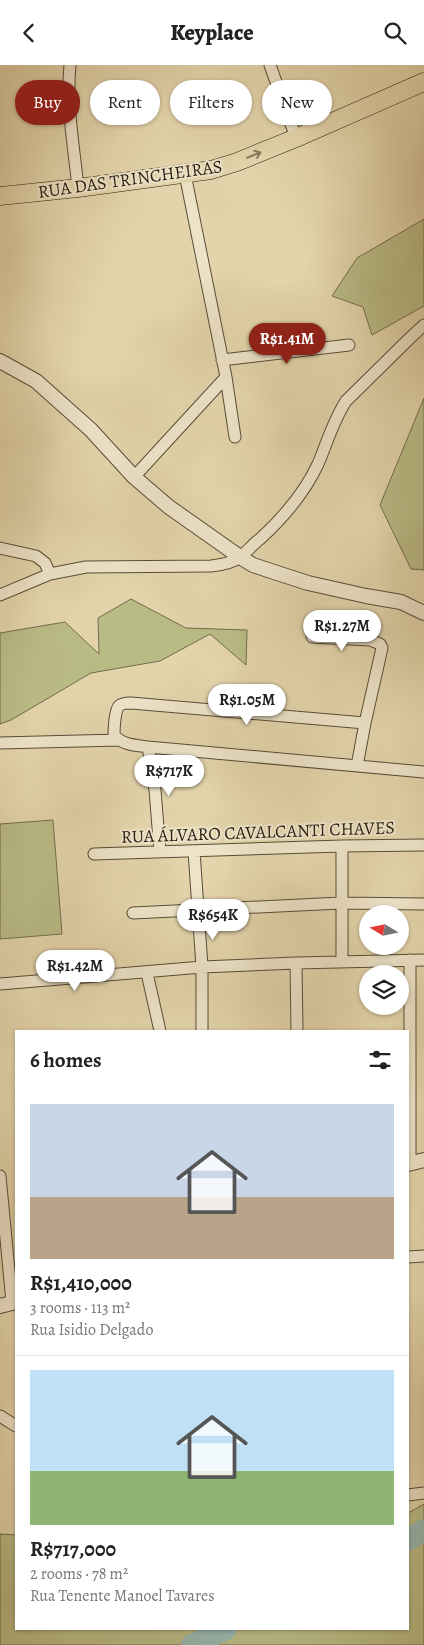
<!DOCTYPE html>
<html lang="en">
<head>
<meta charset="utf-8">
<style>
	:root { --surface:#fff; --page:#f2f2f2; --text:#222; --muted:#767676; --line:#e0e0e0; --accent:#8f2418 }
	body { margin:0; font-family:Alegreya,serif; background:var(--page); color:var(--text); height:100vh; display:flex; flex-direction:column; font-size:19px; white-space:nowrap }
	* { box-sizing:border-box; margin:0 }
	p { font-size:16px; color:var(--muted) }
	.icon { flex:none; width:28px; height:28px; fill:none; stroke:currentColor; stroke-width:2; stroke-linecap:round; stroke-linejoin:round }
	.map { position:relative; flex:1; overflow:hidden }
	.sheet { position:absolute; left:15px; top:965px; width:394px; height:600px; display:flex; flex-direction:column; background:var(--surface); border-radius:0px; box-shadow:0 1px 4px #0004 }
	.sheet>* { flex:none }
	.top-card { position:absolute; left:15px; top:15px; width:395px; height:45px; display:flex; gap:10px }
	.needle { width:32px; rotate:280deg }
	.buttons { position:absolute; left:359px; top:840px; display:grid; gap:10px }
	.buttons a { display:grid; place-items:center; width:50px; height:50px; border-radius:50%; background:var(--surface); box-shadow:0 1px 4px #0004; font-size:25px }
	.price { position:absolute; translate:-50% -42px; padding:0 11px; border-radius:18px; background:#fff; color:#222; font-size:16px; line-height:32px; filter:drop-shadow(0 1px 2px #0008) }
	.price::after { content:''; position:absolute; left:50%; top:30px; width:15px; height:11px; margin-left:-8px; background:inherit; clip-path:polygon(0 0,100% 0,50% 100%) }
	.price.current { background:var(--accent); color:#fff }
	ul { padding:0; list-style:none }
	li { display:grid; align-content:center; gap:10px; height:265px; padding:0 15px }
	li+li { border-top:1px solid var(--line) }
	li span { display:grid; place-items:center; height:155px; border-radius:0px; color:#555 }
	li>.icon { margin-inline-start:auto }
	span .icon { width:90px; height:90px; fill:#fffc; stroke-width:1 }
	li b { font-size:21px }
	h2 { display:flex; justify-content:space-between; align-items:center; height:60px; padding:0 15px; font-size:21px }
	.pill { padding:0 18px; border-radius:22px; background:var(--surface); box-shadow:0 1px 4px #0004; font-size:18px; line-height:45px }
	.pill.current { background:var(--accent); color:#fff }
	header { display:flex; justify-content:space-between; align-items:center; height:65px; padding:0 15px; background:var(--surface); font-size:22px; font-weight:800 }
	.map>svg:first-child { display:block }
</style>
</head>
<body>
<header><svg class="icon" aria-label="back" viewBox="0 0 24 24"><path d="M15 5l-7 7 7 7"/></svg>Keyplace<svg class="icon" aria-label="search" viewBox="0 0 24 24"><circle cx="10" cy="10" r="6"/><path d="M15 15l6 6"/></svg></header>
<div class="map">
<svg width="424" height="1580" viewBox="0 0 424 1580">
	<rect width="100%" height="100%" fill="#e3d4ab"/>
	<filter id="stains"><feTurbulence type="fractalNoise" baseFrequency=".004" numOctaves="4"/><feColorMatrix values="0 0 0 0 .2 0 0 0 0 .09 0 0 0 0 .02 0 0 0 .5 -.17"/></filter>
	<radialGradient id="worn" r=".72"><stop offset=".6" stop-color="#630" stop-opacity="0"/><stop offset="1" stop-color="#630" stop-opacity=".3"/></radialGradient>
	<path fill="#b9bb85" stroke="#726c4c" d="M424,154V241L372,270L363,242L332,231L357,193Z
		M424,333V505L411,504L380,440Z
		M131,534L186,563L247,565L246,600L210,569L160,596L91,608L11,655L0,659V568L65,557L99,589L98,553Z
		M53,755L62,869L0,874V759Z
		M424,1439V1580H0V1469L16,1470V1564H408V1448Z"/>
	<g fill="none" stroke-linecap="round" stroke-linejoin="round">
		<path stroke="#96b7af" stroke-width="22" d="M408,1475L424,1465
			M192,1580L226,1564"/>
		<defs>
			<path id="minor" d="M70,0C66,41 74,82 78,123
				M270,0L296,73
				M185,109L226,312L235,372
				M222,295L349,280
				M134,412L226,312
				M0,483L36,491L45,498L50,509
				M0,530L50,509L86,502L211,501C221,500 232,498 240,492C247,487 253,479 260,474C284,452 304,429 318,399C327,378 333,356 346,336L410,273L424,260
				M312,572L370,575L380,579L382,583L365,658L357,701
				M365,658L131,638C127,638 122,638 119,641C115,645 114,663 114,670C122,680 135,680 148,682L424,707
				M0,678L119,675
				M148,682L155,725L160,787
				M194,786L202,902V966
				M94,789L342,781L424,780
				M133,848L341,838L424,839
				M342,896V781
				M296,898L297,966
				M147,908L160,966
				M0,919L202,902L296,898L424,895
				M410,1098V895
				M0,1111L12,1237
				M408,1192L424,1191
				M0,1351L16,1361
				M408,1430L424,1428"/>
			<path id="tertiary" d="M0,296L36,316L91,365L134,412L169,442L240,492L253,500L274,507L308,518L366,531L401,537L424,548
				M408,1099L424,1095
				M0,1241L16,1237"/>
			<path id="primary" d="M0,131L78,123L211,105L237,97L296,73L424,17"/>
		</defs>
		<use href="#minor" stroke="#584c38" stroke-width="13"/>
		<use href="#tertiary" stroke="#584c38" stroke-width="16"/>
		<use href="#primary" stroke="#2a1e12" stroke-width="19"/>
		<use href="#minor" stroke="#ede3c8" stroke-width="11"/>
		<use href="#tertiary" stroke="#ede3c8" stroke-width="14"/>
		<use href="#primary" stroke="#e3d4ab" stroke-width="18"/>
	</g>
	<defs><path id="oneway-shaft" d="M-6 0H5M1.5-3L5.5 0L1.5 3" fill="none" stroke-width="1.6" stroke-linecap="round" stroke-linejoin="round" transform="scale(1.25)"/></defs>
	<use stroke="#86795e" href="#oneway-shaft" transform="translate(254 90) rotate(-22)"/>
	<g text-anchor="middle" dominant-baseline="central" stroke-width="4" stroke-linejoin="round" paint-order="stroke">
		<g font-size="18" fill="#2a1e12" stroke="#ede3c8">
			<text transform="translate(130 114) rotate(-8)">RUA DAS TRINCHEIRAS</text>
			<text transform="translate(258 767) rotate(-2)">RUA ÁLVARO CAVALCANTI CHAVES</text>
		</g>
	</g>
	<rect width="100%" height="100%" filter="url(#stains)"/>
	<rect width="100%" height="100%" fill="url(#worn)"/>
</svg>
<div class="buttons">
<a><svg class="needle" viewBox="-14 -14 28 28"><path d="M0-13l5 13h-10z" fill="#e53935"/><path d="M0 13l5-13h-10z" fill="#767676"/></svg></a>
<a><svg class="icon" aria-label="layers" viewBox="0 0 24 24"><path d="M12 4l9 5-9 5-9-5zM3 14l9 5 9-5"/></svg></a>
</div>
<b class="price current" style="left:287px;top:300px">R$1.41M</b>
<b class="price" style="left:342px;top:587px">R$1.27M</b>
<b class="price" style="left:247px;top:661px">R$1.05M</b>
<b class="price" style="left:169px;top:732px">R$717K</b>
<b class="price" style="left:213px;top:876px">R$654K</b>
<b class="price" style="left:75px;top:927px">R$1.42M</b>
<div class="top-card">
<a class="pill current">Buy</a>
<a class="pill">Rent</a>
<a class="pill">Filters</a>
<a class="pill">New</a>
</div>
<section class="sheet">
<h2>6 homes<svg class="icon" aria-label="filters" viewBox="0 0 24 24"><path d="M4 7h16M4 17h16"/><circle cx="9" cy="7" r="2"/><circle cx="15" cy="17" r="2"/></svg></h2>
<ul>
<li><span style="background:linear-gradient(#c9d6e8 60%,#b9a48a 0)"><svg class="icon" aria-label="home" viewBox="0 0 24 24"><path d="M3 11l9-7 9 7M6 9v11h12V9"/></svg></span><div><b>R$1,410,000</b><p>3 rooms · 113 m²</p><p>Rua Isidio Delgado</p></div></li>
<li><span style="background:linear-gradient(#bfe0f5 65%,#8fb573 0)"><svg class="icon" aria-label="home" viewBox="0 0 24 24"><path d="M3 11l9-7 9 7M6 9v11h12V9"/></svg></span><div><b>R$717,000</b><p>2 rooms · 78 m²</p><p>Rua Tenente Manoel Tavares</p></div></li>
</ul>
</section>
</div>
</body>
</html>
